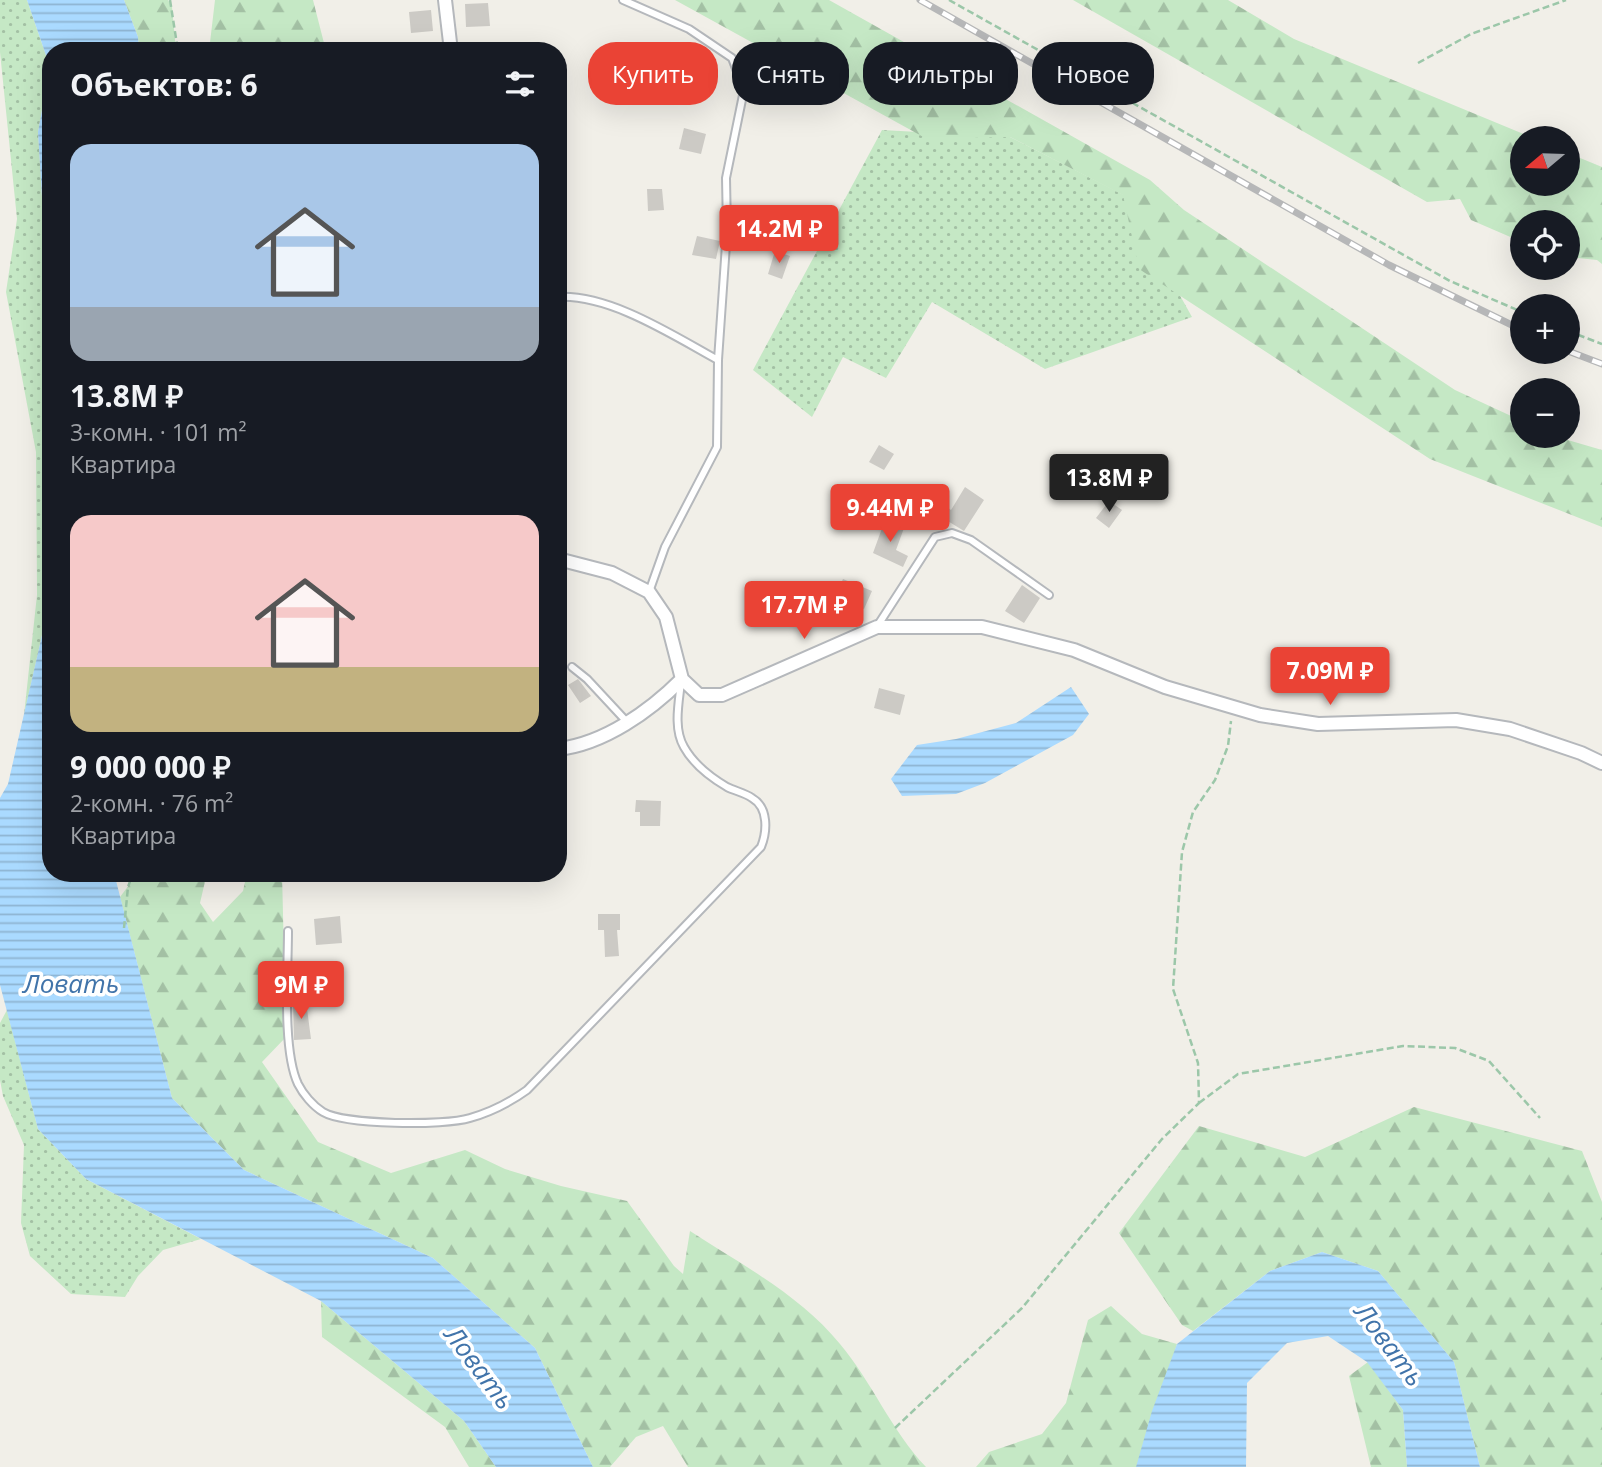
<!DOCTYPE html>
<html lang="ru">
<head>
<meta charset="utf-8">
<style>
	:root { --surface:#171b24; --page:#20242c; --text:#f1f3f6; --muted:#9ea1a6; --accent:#ea4335 }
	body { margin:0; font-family:"Open Sans",sans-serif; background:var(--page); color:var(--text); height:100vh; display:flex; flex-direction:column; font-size:26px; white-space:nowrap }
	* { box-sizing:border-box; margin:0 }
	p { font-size:23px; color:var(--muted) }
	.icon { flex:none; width:38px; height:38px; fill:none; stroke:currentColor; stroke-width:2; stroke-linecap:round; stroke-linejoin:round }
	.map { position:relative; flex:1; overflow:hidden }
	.side { position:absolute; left:42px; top:42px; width:525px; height:840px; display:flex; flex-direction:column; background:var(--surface); border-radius:28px; box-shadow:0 7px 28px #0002 }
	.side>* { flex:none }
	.banner { position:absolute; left:588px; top:42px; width:665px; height:63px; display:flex; gap:14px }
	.needle { width:46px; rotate:251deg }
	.controls { position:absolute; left:1510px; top:126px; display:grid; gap:14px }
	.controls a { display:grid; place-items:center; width:70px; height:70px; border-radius:50%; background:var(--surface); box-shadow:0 7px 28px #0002; font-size:35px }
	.price { position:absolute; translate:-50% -60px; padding:0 16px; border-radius:7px; background:var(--accent); color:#fff; font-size:23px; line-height:46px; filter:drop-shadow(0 2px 4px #0008) }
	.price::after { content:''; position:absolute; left:50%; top:42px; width:21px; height:16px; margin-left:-10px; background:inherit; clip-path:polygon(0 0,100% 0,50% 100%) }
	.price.on { background:#222; color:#fff }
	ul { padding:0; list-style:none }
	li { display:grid; align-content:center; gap:14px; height:371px; padding:0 28px }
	li span { display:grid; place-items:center; height:217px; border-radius:21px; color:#555 }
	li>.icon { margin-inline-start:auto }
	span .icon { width:126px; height:126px; fill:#fffc; stroke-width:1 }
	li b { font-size:30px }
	h2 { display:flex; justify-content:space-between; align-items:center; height:84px; padding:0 28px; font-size:30px }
	.pill { padding:0 24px; border-radius:28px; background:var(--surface); box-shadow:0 7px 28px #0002; font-size:24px; line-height:63px }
	.pill.on { background:var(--accent); color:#fff }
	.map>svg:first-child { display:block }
</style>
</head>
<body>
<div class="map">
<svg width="1602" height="1467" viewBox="0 0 1602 1467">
	<defs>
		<pattern id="grass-dots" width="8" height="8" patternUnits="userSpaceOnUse" patternTransform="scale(1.75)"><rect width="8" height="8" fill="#c5e8c5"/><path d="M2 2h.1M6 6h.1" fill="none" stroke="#a3c0a4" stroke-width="1.8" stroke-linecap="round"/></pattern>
		<pattern id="forest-firs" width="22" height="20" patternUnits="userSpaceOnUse" patternTransform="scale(1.75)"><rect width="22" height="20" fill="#c5e8c5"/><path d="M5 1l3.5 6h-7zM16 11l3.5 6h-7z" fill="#a3c0a4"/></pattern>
		<pattern id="water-rules" width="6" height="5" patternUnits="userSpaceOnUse" patternTransform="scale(1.75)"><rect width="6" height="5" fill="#aadaff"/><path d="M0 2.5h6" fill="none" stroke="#8eb4d2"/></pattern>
	</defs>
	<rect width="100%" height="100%" fill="#f1efe8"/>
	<path fill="url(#grass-dots)" d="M0,0H27L50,67L38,132L51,342V595L24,715L37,595L36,452L6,292L17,219L0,52Z
		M882,130L1010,137L1124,195L1192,317L1045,369L932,302L886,378L843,357L812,417L753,370Z
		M7,1010L38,1129L86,1179L201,1239L163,1250L138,1276L125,1297L71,1294L30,1256L21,1223L24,1145L3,1096L0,1080V1023Z"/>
	<path fill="url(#forest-firs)" d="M124,0H168L172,7L176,51H139L138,37Z
		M215,0H313L326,51H209Z
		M675,0H829L1150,180L1184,210L1455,390L1522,421V436H1554L1602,450V527L1430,459L1139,269L1123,195L1010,137L927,139Z
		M1073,0H1228L1294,39L1533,138H1522V184H1568V153L1602,167V264L1597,260L1568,257V222H1522V242L1471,220L1460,199L1427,202Z
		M138,873H207L200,903L213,922L243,891L247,873H282L286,1037L262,1062L318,1142L391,1173L465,1150L505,1169L561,1186L627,1201L674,1266L683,1274L690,1231C742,1265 800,1295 840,1344C872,1382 891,1430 926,1467H688L663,1426L636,1437L610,1467H593L535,1348L433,1258L244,1170L172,1098L120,897Z
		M1414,1107L1582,1151L1602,1202V1467H1480L1454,1362L1378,1271L1322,1252L1270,1271L1193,1331L1182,1325L1119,1233L1199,1126L1305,1157Z
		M321,1301L464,1421L496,1467H469L445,1427L322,1337Z
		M1111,1306L1142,1334L1177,1344L1139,1467H976L989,1452L1042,1434L1066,1403L1088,1320Z
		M1368,1362L1403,1410L1407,1467H1371L1349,1376Z"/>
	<path fill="url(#water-rules)" d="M27,0H124L138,37L139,51H51V342L38,132L50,67Z
		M51,596V873H114L172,1098L244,1170L433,1258L535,1348L593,1467H496L464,1421L321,1301L86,1179L38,1129L0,985V798L8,784Z
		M1071,687L1089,714L1073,735L985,783L956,794L902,796L891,779L917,745L956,739L1016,723Z
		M1322,1252L1378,1271L1454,1362L1480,1467H1407L1403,1410L1367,1362L1328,1336L1287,1343L1247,1383L1246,1467H1136L1152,1411L1177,1344L1270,1271Z"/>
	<path fill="#cccac5" d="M488,3L490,26L466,27L465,4Z
		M431,10L433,31L411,33L409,12Z
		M684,128L706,134L701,154L679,149Z
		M647,189H662L664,210L648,211Z
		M697,236L720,241L716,259L692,255Z
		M775,251L790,256L782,279L768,274Z
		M879,445L894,454L884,470L869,462Z
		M965,487L984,500L964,531L938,515L944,505L951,510Z
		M1109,501L1122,510L1109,528L1096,518Z
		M885,520L904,528L896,550L908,556L903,567L873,553Z
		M843,579L872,591L864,609L835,597Z
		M1022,585L1040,598L1024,623L1005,611Z
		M578,679L591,696L580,703L568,685Z
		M879,688L905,695L900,715L874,708Z
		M636,800L661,801L660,826H640V812H635Z
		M598,914H620V930H617L619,956L605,957L604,930H598Z
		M340,916L342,943L316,945L314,919Z
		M306,1001L311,1039L294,1040L293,1002Z"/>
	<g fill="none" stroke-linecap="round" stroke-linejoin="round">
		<defs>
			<path id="lane" d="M623,0L689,29L732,58L744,90L726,178L727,230L718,360L717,447L665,547L649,592
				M558,297C610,294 674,336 718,360
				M878,625L935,537L952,533L971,540L1049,595
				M572,667L587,679L627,722
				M288,931C288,970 282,1050 298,1084C303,1094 313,1106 323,1112C345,1125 444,1126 470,1118C491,1112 509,1103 527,1090L761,847C767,832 769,808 752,798C745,793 735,791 727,787C710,777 694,765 684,747C673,728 679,702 681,682"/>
			<path id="street" d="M445,0L451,51
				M558,559L612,573L649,592L666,617L682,679
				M558,749C604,744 650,711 682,679L699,695H722L877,627H982L1074,650L1165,687L1260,715L1318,724L1456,720L1510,729L1581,753L1602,763"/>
		</defs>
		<use href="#lane" stroke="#b5b8bc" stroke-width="10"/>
		<use href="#street" stroke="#b5b8bc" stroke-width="16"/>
		<path stroke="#9cc7a9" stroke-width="2.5" stroke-dasharray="7 3.5" stroke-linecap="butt" d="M170,0L178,51
			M949,0L1450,281L1522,312
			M1418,63L1471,34L1566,0
			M1568,331L1602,344
			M124,928L128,887L133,873
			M1199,1103L1238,1074L1403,1046L1455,1048L1489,1061L1540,1118
			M895,1428L1022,1308L1162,1139L1199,1103L1198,1063L1173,989L1182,852L1193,812L1215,780L1228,746L1231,721"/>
		<use href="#lane" stroke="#fff" stroke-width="6"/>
		<use href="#street" stroke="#fff" stroke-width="12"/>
		<defs>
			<path id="rail" d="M920,0L1389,265L1522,330
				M1568,351L1602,364"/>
		</defs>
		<use href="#rail" stroke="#b6b7b8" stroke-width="7"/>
		<use href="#rail" stroke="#fff" stroke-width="4.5" stroke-dasharray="13" stroke-linecap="butt"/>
	</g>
	<g text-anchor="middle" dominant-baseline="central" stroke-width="7" stroke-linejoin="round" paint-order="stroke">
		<g font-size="26" font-style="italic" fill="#4174aa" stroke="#fff">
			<text x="71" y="983">Ловать</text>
			<text transform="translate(1390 1344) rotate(53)">Ловать</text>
			<text transform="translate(480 1367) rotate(53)">Ловать</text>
		</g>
	</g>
</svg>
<div class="controls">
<a><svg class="needle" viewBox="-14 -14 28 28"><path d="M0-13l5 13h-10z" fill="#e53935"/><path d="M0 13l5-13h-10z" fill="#9ea1a6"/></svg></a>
<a><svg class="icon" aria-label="locate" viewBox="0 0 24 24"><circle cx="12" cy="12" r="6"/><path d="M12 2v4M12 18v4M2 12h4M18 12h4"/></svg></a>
<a>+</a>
<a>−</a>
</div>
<b class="price" style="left:779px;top:265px">14.2M ₽</b>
<b class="price on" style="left:1109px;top:514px">13.8M ₽</b>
<b class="price" style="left:890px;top:544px">9.44M ₽</b>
<b class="price" style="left:804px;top:641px">17.7M ₽</b>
<b class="price" style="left:1330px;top:707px">7.09M ₽</b>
<b class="price" style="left:301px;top:1021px">9M ₽</b>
<div class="banner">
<a class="pill on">Купить</a>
<a class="pill">Снять</a>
<a class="pill">Фильтры</a>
<a class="pill">Новое</a>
</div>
<section class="side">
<h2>Объектов: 6<svg class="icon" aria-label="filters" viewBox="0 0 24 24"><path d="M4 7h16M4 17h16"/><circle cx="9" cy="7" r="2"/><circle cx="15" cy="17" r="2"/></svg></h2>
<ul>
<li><span style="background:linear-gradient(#a9c7e8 75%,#9aa5b1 0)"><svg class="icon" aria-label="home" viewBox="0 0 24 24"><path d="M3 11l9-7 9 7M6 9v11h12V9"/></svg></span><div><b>13.8M ₽</b><p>3-комн. · 101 m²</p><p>Квартира</p></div></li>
<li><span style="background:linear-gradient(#f6c9c9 70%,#c2b280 0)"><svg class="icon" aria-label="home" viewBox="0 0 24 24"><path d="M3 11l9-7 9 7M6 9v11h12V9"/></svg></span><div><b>9 000 000 ₽</b><p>2-комн. · 76 m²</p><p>Квартира</p></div></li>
</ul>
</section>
</div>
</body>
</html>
